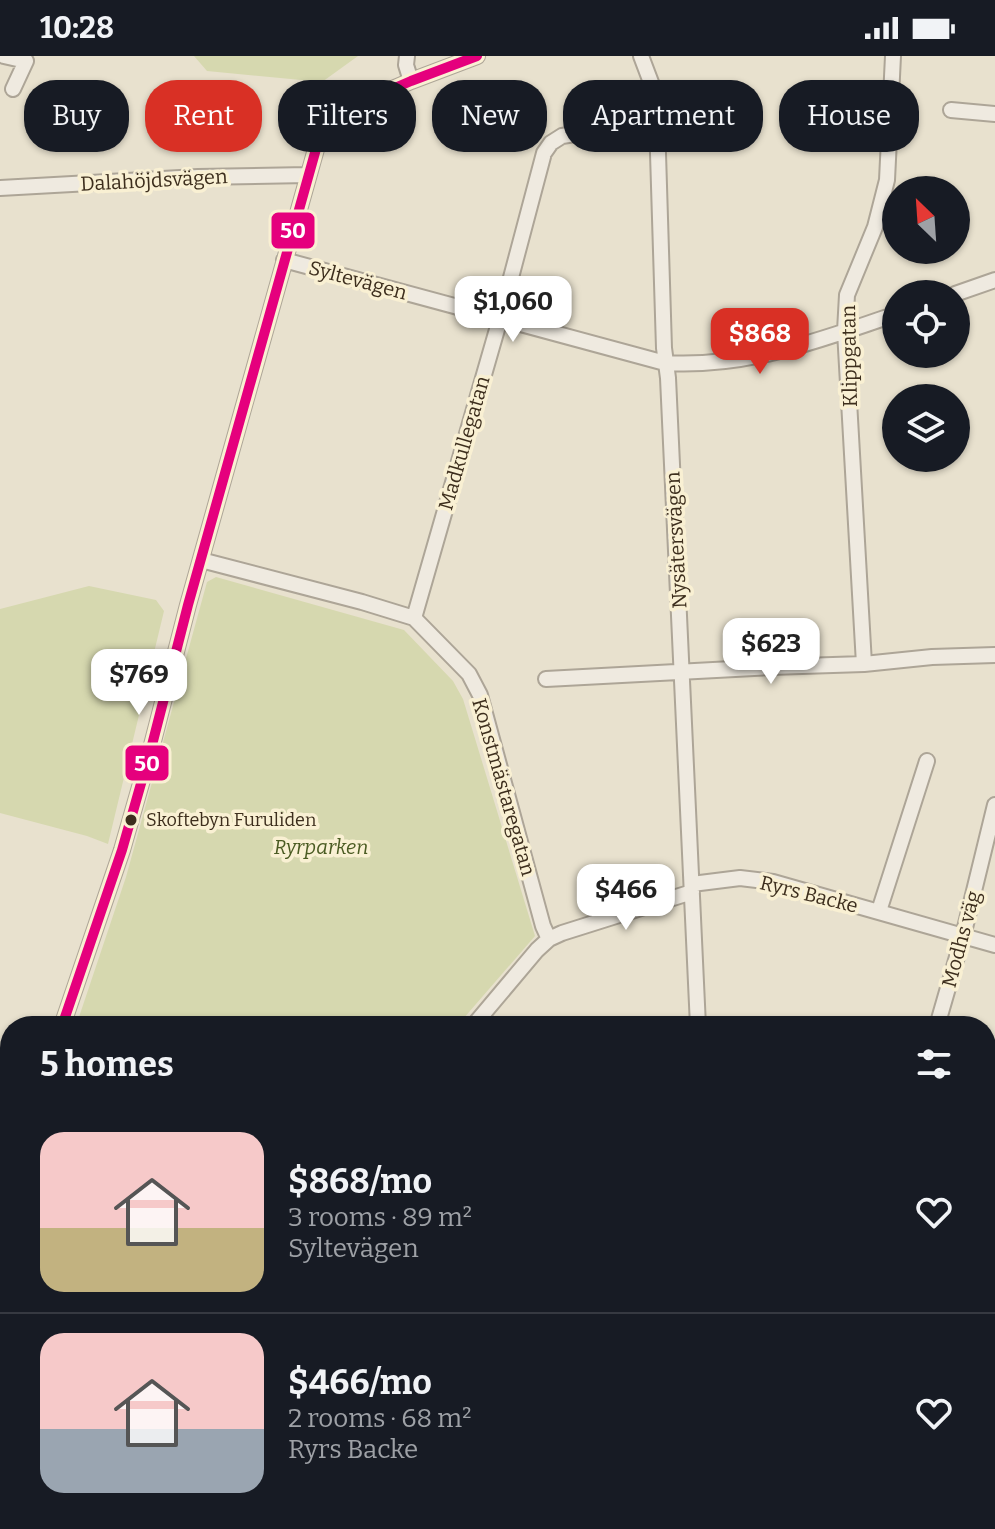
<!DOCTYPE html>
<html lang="en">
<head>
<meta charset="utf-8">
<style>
	:root { --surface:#171b24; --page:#20242c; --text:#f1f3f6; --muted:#9ea1a6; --line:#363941; --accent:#d93025 }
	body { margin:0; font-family:Bitter,serif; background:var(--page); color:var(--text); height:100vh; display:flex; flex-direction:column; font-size:30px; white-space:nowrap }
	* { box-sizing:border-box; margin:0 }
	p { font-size:26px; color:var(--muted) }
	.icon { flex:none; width:44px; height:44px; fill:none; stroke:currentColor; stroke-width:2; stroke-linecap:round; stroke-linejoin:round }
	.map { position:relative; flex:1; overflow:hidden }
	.drawer { position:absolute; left:0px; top:960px; width:996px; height:514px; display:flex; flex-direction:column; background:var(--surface); border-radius:32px 32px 0 0; box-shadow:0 2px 6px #0004 }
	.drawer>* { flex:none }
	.guide { position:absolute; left:24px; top:24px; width:948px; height:72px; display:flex; gap:16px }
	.needle { width:52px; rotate:335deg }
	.buttons { position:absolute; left:882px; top:120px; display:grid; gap:16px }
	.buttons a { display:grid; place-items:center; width:88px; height:88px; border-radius:50%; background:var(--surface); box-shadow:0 2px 6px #0004; font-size:40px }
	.price { position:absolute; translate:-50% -68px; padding:0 18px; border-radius:16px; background:#fff; color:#222; font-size:26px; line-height:52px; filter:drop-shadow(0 2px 4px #0008) }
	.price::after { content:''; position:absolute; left:50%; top:48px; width:24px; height:18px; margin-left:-12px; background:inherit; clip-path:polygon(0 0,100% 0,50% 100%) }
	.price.on { background:var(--accent); color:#fff }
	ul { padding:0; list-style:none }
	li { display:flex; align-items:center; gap:24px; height:200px; padding:0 40px }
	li+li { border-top:2px solid var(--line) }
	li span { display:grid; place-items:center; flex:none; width:224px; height:160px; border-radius:24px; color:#555 }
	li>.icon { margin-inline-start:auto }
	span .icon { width:96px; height:96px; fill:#fffc; stroke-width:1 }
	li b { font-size:34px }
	h2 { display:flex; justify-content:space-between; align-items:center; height:96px; padding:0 40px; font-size:34px }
	.tag { padding:0 28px; border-radius:32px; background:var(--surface); box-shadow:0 2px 6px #0004; font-size:28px; line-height:72px }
	.tag.on { background:var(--accent); color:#fff }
	.status { display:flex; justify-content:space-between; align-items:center; height:56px; padding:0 40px; background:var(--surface); direction:ltr }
	.status svg { height:22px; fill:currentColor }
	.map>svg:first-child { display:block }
</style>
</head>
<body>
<div class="status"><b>10:28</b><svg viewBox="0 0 49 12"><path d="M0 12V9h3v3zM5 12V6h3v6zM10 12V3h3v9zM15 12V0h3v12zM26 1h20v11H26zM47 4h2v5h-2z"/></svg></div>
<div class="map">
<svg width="995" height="1473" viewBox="0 0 995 1473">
	<rect width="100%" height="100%" fill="#e8e1ce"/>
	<path fill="#d6d8af" d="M194,0H358L322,26L207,15Z
		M216,521L404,574L453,625L463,643L535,880L457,970H76L126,821L207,526Z
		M89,530L156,544L164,555L108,788L87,780L0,757V553Z"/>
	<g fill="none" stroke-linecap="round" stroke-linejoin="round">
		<defs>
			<path id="minor" d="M4,0L26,5L13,33
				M407,0L406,9L411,25
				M641,0L652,29L657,65L664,292L668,322L698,970
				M951,54L995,58
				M0,132L198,121L308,119
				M284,204L665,307C746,312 821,284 896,258
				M955,238L995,224
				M201,504L362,546L414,562L469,618L480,639L543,870L549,883
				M414,562L500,263L544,97L551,87L562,80L657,65
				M864,608L845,275L847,239L875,171L887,124L893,0
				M546,623L771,611L864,608L932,601L995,599
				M692,828L740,822L773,826L995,889
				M879,855L927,705
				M62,970L122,794L152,689L188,549L318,86L338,60L351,51L411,25L477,0
				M473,970L537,894L549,883L562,877L692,836
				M937,970L963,880L995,749
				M0,1127L10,1105
				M986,1221L995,1224
				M573,1464V1473
				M598,1464L631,1473
				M114,1473L116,1464
				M346,1473L348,1464
				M788,1473L790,1464"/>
		</defs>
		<use href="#minor" stroke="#ada597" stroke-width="18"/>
		<use href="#minor" stroke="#efeae0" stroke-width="14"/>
		<defs>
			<path id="bus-1" d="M62,970L122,794L152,689L188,549L318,86L338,60L351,51L411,25L477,0"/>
		</defs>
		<use href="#bus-1" stroke="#f9f0d3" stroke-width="16"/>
		<use href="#bus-1" stroke="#e5007d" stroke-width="10"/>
	</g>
	<circle fill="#3d2e1d" stroke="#f9f0d3" stroke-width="3" cx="131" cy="764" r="7"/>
	<g text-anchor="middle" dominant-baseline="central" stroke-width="7" stroke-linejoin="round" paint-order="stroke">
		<g font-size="18" fill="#3d2e1d" stroke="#f9f0d3" text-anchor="start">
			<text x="146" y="764">Skoftebyn Furuliden</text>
		</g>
		<g font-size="20" fill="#3d2e1d" stroke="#f9f0d3">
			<text transform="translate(154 124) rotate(-3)">Dalahöjdsvägen</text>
			<text transform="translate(358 224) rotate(15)">Syltevägen</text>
			<text transform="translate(849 300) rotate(-91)">Klippgatan</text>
			<text transform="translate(464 387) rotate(-74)">Madkullegatan</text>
			<text transform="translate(676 484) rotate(-93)">Nysätersvägen</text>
			<text transform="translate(504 731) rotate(74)">Konstmästaregatan</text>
			<text transform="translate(809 838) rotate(14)">Ryrs Backe</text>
			<text transform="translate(961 883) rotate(-75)">Modhs väg</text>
		</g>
		<g font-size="20" font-style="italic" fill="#4a5b22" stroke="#f9f0d3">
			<text x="321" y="791">Ryrparken</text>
		</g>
	</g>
	<g stroke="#f9f0d3" stroke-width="3">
		<rect x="270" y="155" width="46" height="39" rx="8" fill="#e5007d"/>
		<rect x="124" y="688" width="46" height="38" rx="8" fill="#e5007d"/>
	</g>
	<g font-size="22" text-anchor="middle" font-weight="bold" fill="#fff">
		<text x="293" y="182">50</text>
		<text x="147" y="715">50</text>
	</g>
</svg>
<div class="buttons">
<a><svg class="needle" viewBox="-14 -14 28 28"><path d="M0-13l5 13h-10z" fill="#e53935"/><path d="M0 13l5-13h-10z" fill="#9ea1a6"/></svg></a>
<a><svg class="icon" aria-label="locate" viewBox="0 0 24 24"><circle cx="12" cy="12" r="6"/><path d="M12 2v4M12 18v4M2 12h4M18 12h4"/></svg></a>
<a><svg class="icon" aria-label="layers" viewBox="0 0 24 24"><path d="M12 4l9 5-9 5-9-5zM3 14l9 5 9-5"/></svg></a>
</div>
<b class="price" style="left:513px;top:288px">$1,060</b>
<b class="price on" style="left:760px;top:320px">$868</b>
<b class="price" style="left:771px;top:630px">$623</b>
<b class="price" style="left:139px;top:661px">$769</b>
<b class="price" style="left:626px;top:876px">$466</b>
<div class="guide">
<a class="tag">Buy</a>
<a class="tag on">Rent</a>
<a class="tag">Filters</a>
<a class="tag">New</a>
<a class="tag">Apartment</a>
<a class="tag">House</a>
</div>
<section class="drawer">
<h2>5 homes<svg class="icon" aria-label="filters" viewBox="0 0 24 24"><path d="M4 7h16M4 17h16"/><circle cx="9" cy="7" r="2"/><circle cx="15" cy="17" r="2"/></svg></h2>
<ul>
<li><span style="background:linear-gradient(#f6c9c9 60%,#c2b280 0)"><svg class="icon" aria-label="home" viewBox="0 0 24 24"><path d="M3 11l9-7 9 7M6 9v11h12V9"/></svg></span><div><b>$868/mo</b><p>3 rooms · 89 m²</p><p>Syltevägen</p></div><svg class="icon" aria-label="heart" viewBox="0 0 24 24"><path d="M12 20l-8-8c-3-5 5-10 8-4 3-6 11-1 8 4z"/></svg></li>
<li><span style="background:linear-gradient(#f6c9c9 60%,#9aa5b1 0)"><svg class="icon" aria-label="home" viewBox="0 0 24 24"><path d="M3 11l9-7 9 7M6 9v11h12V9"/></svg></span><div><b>$466/mo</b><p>2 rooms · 68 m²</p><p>Ryrs Backe</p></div><svg class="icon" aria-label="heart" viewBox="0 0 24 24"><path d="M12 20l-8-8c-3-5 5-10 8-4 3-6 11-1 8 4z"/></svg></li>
</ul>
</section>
</div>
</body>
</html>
